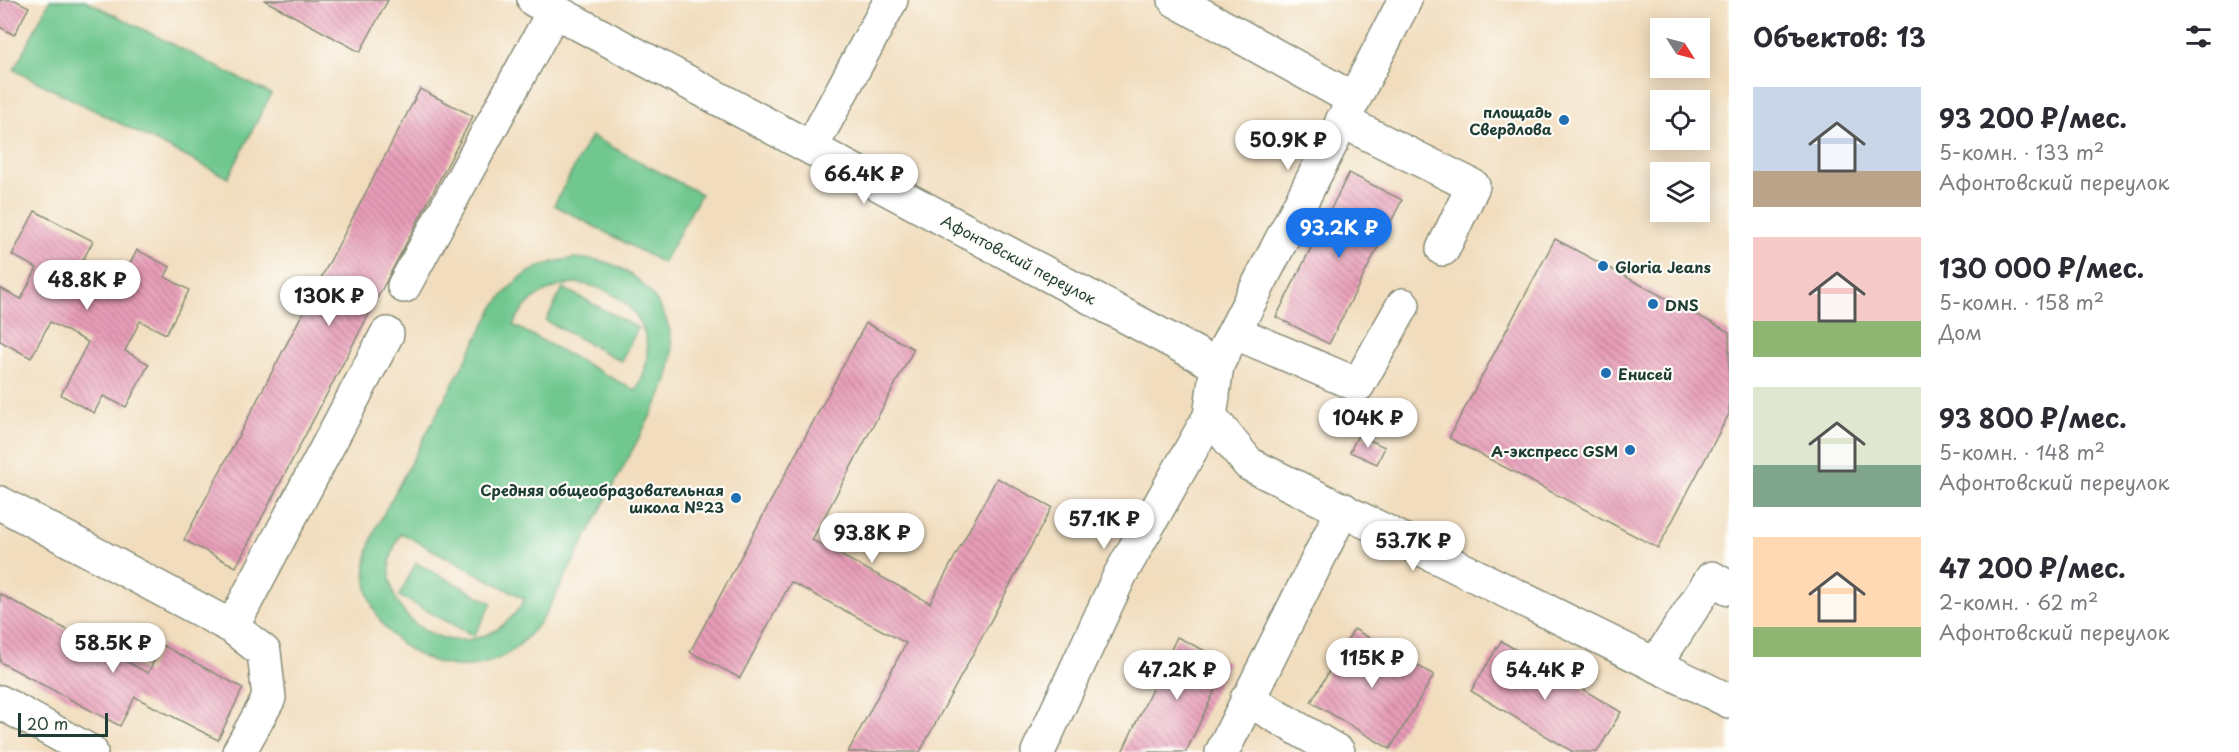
<!DOCTYPE html>
<html lang="ru">
<head>
<meta charset="utf-8">
<style>
	:root { --surface:#fff; --page:#f2f2f3; --text:#2b2b33; --muted:#7c7c81; --accent:#1a73e8 }
	body { margin:0; font-family:"Playpen Sans",sans-serif; background:var(--page); color:var(--text); height:100vh; display:flex; flex-direction:column; font-size:22px; white-space:nowrap }
	* { box-sizing:border-box; margin:0 }
	p { font-size:20px; color:var(--muted) }
	.icon { flex:none; width:33px; height:33px; fill:none; stroke:currentColor; stroke-width:2; stroke-linecap:round; stroke-linejoin:round }
	.map { position:relative; flex:1; overflow:hidden }
	.sheet { display:flex; flex-direction:column; background:var(--surface); width:510px }
	.sheet>* { flex:none }
	.needle { width:39px; rotate:126deg }
	.fabs { position:absolute; left:1650px; top:18px; display:grid; gap:12px }
	.fabs a { display:grid; place-items:center; width:60px; height:60px; border-radius:0px; background:var(--surface); box-shadow:0 3px 15px #0003; font-size:30px }
	.scale { position:absolute; left:18px; bottom:15px; width:90px; box-sizing:border-box; padding-left:6px; border:3px solid #1f3d34; border-top:0; font-size:16px; line-height:21px; white-space:nowrap; color:#1f3d34; -webkit-text-stroke:4px #fdfcf7; paint-order:stroke }
	.price { position:absolute; translate:-50% -51px; padding:0 14px; border-radius:21px; background:#fff; color:#222; font-size:20px; line-height:39px; filter:drop-shadow(0 2px 3px #0008) }
	.price::after { content:''; position:absolute; left:50%; top:36px; width:18px; height:14px; margin-left:-9px; background:inherit; clip-path:polygon(0 0,100% 0,50% 100%) }
	.price.on { background:var(--accent); color:#fff }
	ul { padding:0; list-style:none }
	li { display:flex; align-items:center; gap:18px; height:150px; padding:0 24px }
	li span { display:grid; place-items:center; flex:none; width:168px; height:120px; border-radius:0px; color:#555 }
	li>.icon { margin-inline-start:auto }
	span .icon { width:72px; height:72px; fill:#fffc; stroke-width:1 }
	li b { font-size:26px }
	h2 { display:flex; justify-content:space-between; align-items:center; height:72px; padding:0 24px; font-size:26px }
	main { display:flex; flex:1; min-height:0 }
	.map>svg:first-child { display:block }
</style>
</head>
<body>
<main>
<div class="map">
<svg width="1729" height="752" viewBox="0 0 1729 752">
	<defs>
		<pattern id="building-back-hatch" width="6" height="6" patternUnits="userSpaceOnUse" patternTransform="scale(1.5)"><rect width="6" height="6" fill="#e89cb7"/><path d="M-1 5l2 2M0 0l6 6M5-1l2 2" fill="none" stroke="#bb8096"/></pattern>
	</defs>
	<rect width="100%" height="100%" fill="#fdfcf7"/>
	<filter id="ink" filterUnits="userSpaceOnUse"><feTurbulence type="fractalNoise" baseFrequency=".0167" numOctaves="2"/><feDisplacementMap in="SourceGraphic" scale="12" xChannelSelector="R" yChannelSelector="G"/><feConvolveMatrix kernelMatrix="1 2 1 2 8 2 1 2 1" color-interpolation-filters="sRGB"/></filter>
	<filter id="wash" filterUnits="userSpaceOnUse"><feTurbulence type="fractalNoise" baseFrequency=".008" numOctaves="4" result="noise"/><feDisplacementMap in="SourceGraphic" scale="24" xChannelSelector="R" yChannelSelector="G"/><feGaussianBlur stdDeviation="1.35" result="paint"/><feColorMatrix in="noise" values="0 0 0 0 0 0 0 0 0 0 0 0 0 0 0 0 0 1.4 0 .05"/><feComposite in="paint" operator="in"/></filter>
	<g filter="url(#wash)">
		<rect width="100%" height="100%" fill="#f1ddbd"/>
		<path fill="#6fc88f" stroke="#478262" stroke-width="1.5" fill-rule="evenodd" d="M50,0H85L271,94L228,178L14,70Z
			M591,136L701,194L663,263L554,205Z
			M574,258C582,259 590,259 597,260C639,268 672,309 672,351C672,367 667,381 661,396L544,617C534,630 525,641 512,651C461,687 388,655 370,599C361,575 367,551 376,528L494,307C517,275 535,264 574,258ZM575,283C632,288 666,338 636,391L513,325C525,299 548,287 575,283ZM401,533L525,599C471,690 353,613 401,533Z
			M563,288L638,328L621,361L546,321Z
			M416,563L492,603L474,636L399,596Z"/>
		<g id="blocks">
			<path fill="url(#building-back-hatch)" d="M0,0H15L29,7L14,35L0,27Z
				M264,0H388L360,52Z
				M420,89L473,116L236,567L184,540Z
				M1349,173L1402,200L1329,344L1276,317Z
				M35,211L93,241L75,275L113,296L137,250L170,267L165,277L189,290L166,334L140,321L125,351L149,364L126,407L103,396L94,413L61,395L88,342L50,322L31,358L0,341V288L21,299L37,268L12,255Z
				M1555,239L1729,332V414L1658,548L1449,438Z
				M866,323L914,349L812,540L930,603L997,478L1052,507L920,752H848L906,643L791,582L740,678L690,652Z
				M1358,435L1385,447L1377,464L1350,452Z
				M0,594L148,673L162,645L243,688L218,740L135,697L120,726L0,662Z
				M1354,629L1434,675L1390,749L1311,702Z
				M1177,637L1228,662L1186,752H1122Z
				M1501,641L1621,712L1597,752H1573L1471,691Z"/>
		</g>
	</g>
	<g filter="url(#ink)">
		<use href="#blocks" fill-opacity="0" stroke="#888d78" stroke-width="1.5"/>
		<g fill="none" stroke-linecap="round" stroke-linejoin="round">
			<defs>
				<path id="minor" d="M534,0L1217,365
					M1175,0L1353,99
					M1405,0L1217,365L1210,416L1249,464L1729,701
					M1342,121L1473,186L1443,249
					M811,148L891,0
					M404,286L554,11
					M1234,332L1358,385L1403,305
					M0,503L232,627L264,652L269,698L239,752
					M232,627L387,334
					M1655,665L1712,578L1729,588
					M1247,699L1338,752
					M0,702L91,752
					M1038,752L1120,575L1210,416L1213,396
					M1222,752L1343,509"/>
			</defs>
			<use href="#minor" stroke="#888d78" stroke-width="36"/>
			<use href="#minor" stroke="#fff" stroke-width="33"/>
		</g>
	</g>
	<g fill="#1f6fb2" stroke="#fdfcf7" stroke-width="2">
		<circle cx="1564" cy="120" r="6"/>
		<circle cx="1603" cy="266" r="6"/>
		<circle cx="1653" cy="304" r="6"/>
		<circle cx="1606" cy="373" r="6"/>
		<circle cx="1630" cy="450" r="6"/>
		<circle cx="736" cy="498" r="6"/>
	</g>
	<g text-anchor="middle" dominant-baseline="central" stroke-width="4.5" stroke-linejoin="round" paint-order="stroke">
		<g font-size="15" font-weight="bold" fill="#1f3d34" stroke="#fdfcf7" text-anchor="end">
			<text x="1552" y="111">площадь<tspan x="1552" dy="17">Свердлова</tspan></text>
			<text x="1615" y="266" text-anchor="start">Gloria Jeans</text>
			<text x="1665" y="304" text-anchor="start">DNS</text>
			<text x="1618" y="373" text-anchor="start">Енисей</text>
			<text x="1618" y="450">А-экспресс GSM</text>
			<text x="724" y="489">Средняя общеобразовательная<tspan x="724" dy="17">школа №23</tspan></text>
		</g>
		<g font-size="15" fill="#1f3d34" stroke="#fdfcf7">
			<text transform="translate(1019 259) rotate(28)">Афонтовский переулок</text>
		</g>
	</g>
</svg>
<div class="fabs">
<a><svg class="needle" viewBox="-14 -14 28 28"><path d="M0-13l5 13h-10z" fill="#e53935"/><path d="M0 13l5-13h-10z" fill="#7c7c81"/></svg></a>
<a><svg class="icon" aria-label="locate" viewBox="0 0 24 24"><circle cx="12" cy="12" r="6"/><path d="M12 2v4M12 18v4M2 12h4M18 12h4"/></svg></a>
<a><svg class="icon" aria-label="layers" viewBox="0 0 24 24"><path d="M12 4l9 5-9 5-9-5zM3 14l9 5 9-5"/></svg></a>
</div>
<div class="scale">20 m</div>
<b class="price" style="left:1288px;top:171px">50.9K ₽</b>
<b class="price" style="left:864px;top:205px">66.4K ₽</b>
<b class="price on" style="left:1339px;top:259px">93.2K ₽</b>
<b class="price" style="left:87px;top:311px">48.8K ₽</b>
<b class="price" style="left:329px;top:327px">130K ₽</b>
<b class="price" style="left:1368px;top:449px">104K ₽</b>
<b class="price" style="left:1104px;top:550px">57.1K ₽</b>
<b class="price" style="left:872px;top:564px">93.8K ₽</b>
<b class="price" style="left:1413px;top:572px">53.7K ₽</b>
<b class="price" style="left:113px;top:674px">58.5K ₽</b>
<b class="price" style="left:1372px;top:689px">115K ₽</b>
<b class="price" style="left:1177px;top:701px">47.2K ₽</b>
<b class="price" style="left:1545px;top:701px">54.4K ₽</b>
</div>
<section class="sheet">
<h2>Объектов: 13<svg class="icon" aria-label="filters" viewBox="0 0 24 24"><path d="M4 7h16M4 17h16"/><circle cx="9" cy="7" r="2"/><circle cx="15" cy="17" r="2"/></svg></h2>
<ul>
<li><span style="background:linear-gradient(#c9d6e8 70%,#b9a48a 0)"><svg class="icon" aria-label="home" viewBox="0 0 24 24"><path d="M3 11l9-7 9 7M6 9v11h12V9"/></svg></span><div><b>93 200 ₽/мес.</b><p>5-комн. · 133 m²</p><p>Афонтовский переулок</p></div></li>
<li><span style="background:linear-gradient(#f6c9c9 70%,#8fb573 0)"><svg class="icon" aria-label="home" viewBox="0 0 24 24"><path d="M3 11l9-7 9 7M6 9v11h12V9"/></svg></span><div><b>130 000 ₽/мес.</b><p>5-комн. · 158 m²</p><p>Дом</p></div></li>
<li><span style="background:linear-gradient(#dfe7d0 65%,#7fa58c 0)"><svg class="icon" aria-label="home" viewBox="0 0 24 24"><path d="M3 11l9-7 9 7M6 9v11h12V9"/></svg></span><div><b>93 800 ₽/мес.</b><p>5-комн. · 148 m²</p><p>Афонтовский переулок</p></div></li>
<li><span style="background:linear-gradient(#ffd9b3 75%,#8fb573 0)"><svg class="icon" aria-label="home" viewBox="0 0 24 24"><path d="M3 11l9-7 9 7M6 9v11h12V9"/></svg></span><div><b>47 200 ₽/мес.</b><p>2-комн. · 62 m²</p><p>Афонтовский переулок</p></div></li>
</ul>
</section>
</main>
</body>
</html>
